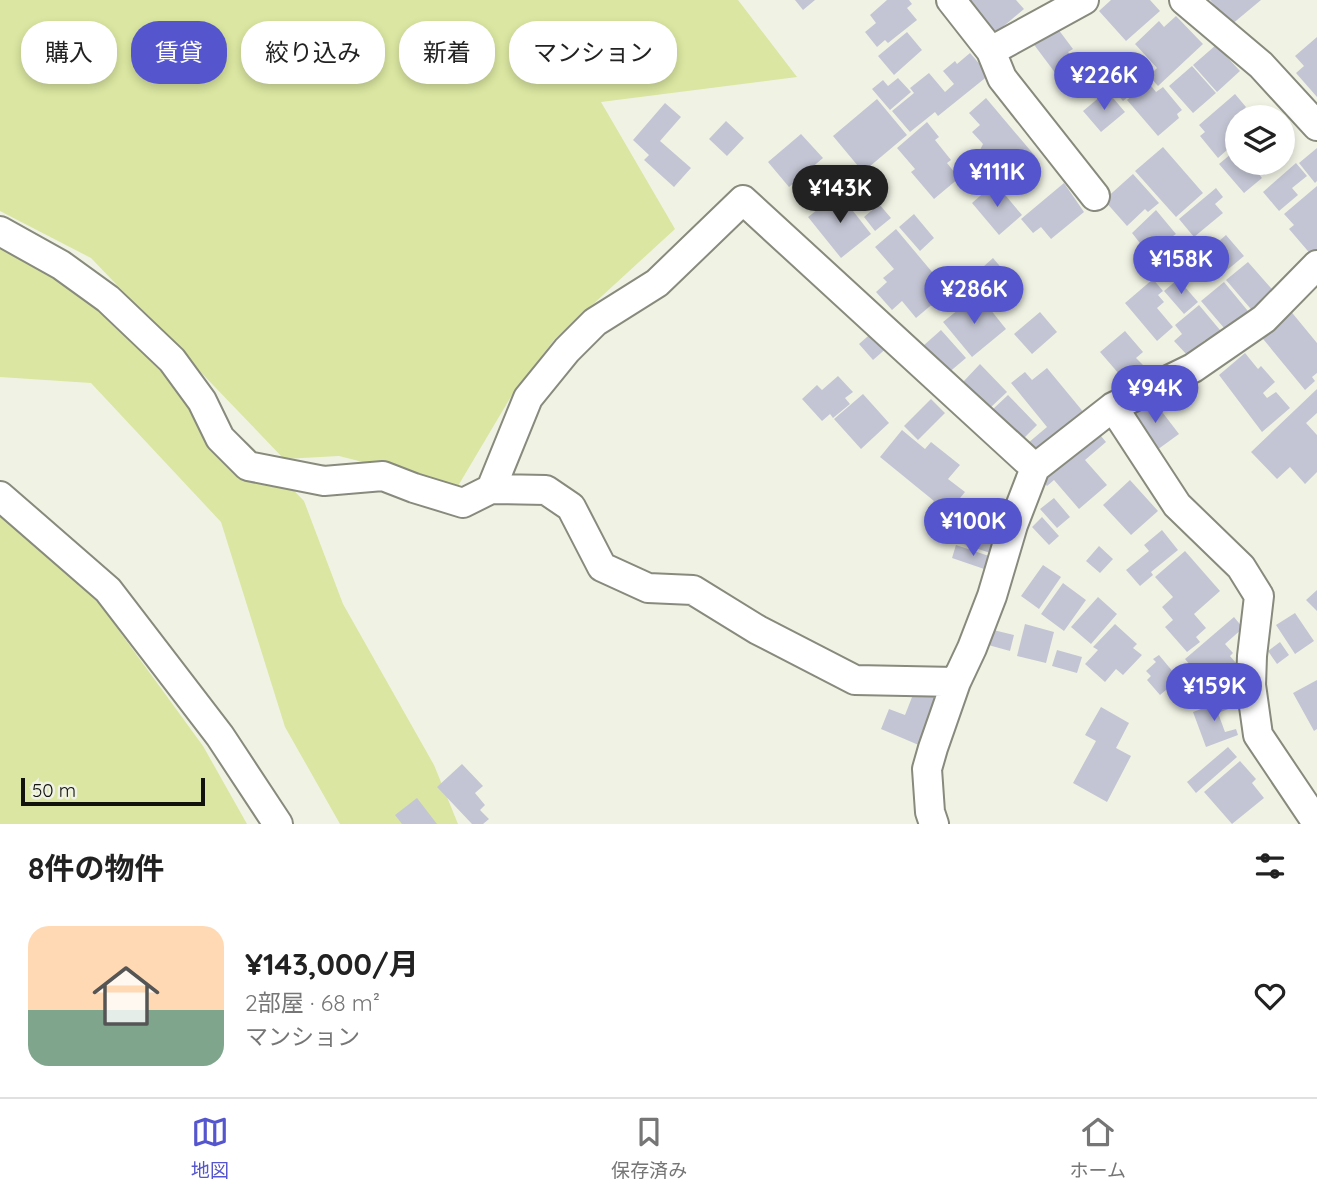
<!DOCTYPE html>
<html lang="ja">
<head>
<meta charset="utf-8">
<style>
	:root { --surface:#fff; --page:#f2f2f2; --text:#222; --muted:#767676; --line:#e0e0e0; --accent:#5556cd }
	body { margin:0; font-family:Quicksand,"Noto Sans JP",sans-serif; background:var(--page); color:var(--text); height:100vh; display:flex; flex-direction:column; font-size:26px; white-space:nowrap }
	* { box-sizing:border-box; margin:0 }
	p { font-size:23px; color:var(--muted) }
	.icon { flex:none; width:38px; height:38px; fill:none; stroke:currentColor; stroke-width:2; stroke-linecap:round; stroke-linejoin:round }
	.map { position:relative; height:824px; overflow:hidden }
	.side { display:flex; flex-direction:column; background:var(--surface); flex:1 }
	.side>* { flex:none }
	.hud { position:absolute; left:21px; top:21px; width:700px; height:63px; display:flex; gap:14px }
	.buttons { position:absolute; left:1225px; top:105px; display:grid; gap:14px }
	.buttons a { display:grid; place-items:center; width:70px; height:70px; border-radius:50%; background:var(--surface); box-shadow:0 4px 10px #0003; font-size:35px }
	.scale { position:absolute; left:21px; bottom:18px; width:184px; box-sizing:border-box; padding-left:7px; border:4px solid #12130d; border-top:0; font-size:19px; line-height:24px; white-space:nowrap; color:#12130d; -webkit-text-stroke:5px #f0f3e4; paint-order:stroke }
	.price { position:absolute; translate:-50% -60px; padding:0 16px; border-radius:24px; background:var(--accent); color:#fff; font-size:23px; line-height:46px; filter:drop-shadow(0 2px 4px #0008) }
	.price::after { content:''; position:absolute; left:50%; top:42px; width:21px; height:16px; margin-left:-10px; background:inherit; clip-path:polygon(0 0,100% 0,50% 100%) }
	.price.current { background:#222; color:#fff }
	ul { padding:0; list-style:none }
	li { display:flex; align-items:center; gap:21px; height:175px; padding:0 28px }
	li span { display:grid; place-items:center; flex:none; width:196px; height:140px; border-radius:21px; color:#555 }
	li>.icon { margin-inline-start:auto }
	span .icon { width:84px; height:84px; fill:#fffc; stroke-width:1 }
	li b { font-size:30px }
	h2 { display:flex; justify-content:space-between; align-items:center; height:84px; padding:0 28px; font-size:30px }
	.tag { padding:0 24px; border-radius:28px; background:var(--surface); box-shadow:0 4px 10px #0003; font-size:24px; line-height:63px }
	.tag.current { background:var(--accent); color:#fff }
	.dock { display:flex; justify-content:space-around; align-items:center; height:98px; border-top:2px solid var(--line); background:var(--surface); font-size:19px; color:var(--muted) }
	.dock a { display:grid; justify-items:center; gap:4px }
	.dock .current { color:var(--accent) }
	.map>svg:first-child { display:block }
</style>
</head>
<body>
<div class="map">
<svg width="1317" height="824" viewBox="0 0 1317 824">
	<rect width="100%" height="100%" fill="#f0f3e4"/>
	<path fill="#dae6a1" d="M0,0H738L797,77L601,102L675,229L554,340L512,395L458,486L339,456L284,459L91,258L0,211Z
		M0,239L67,282L207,412L216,431L247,442L304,501L343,604L434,765L458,824H340L285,727L221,522L91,383L0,377Z
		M0,516L93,595L203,746L247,824H0Z"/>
	<path fill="#c3c5d4" d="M795,0H815L803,10Z
		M887,0H909L912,4L907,8L917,20L888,43L885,40L877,47L865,32L876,23L870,15Z
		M962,0H1016L1024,9L992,36Z
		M1111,0H1150L1160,11L1126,41L1099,11Z
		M1210,0H1261L1231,25Z
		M1176,16L1203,44L1158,86L1149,76L1157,68L1135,44L1159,21L1164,27Z
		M1055,25L1073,49L1068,52L1086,76L1068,90L1032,42Z
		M907,32L922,50L894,75L878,56Z
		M1317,37V97L1296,73L1304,66L1295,56Z
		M1216,45L1240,71L1217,92L1193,65Z
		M970,53L989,75L938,116L935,112L910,132L892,111L914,93L910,88L929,73L945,92L954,84L943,71L955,61L957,64Z
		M1120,61L1142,85L1123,101L1102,77Z
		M1192,66L1216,93L1193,113L1169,86Z
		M898,78L911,92L890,110L872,89L883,80L888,86Z
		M1148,82L1156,92L1163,87L1182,110L1177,114L1179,118L1158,136L1127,100Z
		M1107,91L1125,112L1101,132L1083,111Z
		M1235,94L1246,107L1243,110L1249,117H1237V141L1218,158L1200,136L1205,132L1199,125Z
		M986,98L1035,156L1011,176L994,157L988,163L979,152L983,144L972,132L980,125L969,113Z
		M877,99L907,135L863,172L833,136Z
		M665,103L681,117L660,141L691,168L674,187L644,160L649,155L633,140Z
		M726,121L744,138L727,156L709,139Z
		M927,122L939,137L935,140L951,160L947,163L959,178L934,199L911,172L915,169L897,148Z
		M801,134L823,158L789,187L768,162Z
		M1283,140L1292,151L1283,159Z
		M1163,147L1203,193L1176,217L1135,171Z
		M1317,148V181L1315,183L1299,163Z
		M1237,149V163H1250L1262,178L1244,193L1219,164Z
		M1254,163H1279L1264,175Z
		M1296,163L1307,176L1292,188L1298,195L1279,211L1263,192Z
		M1133,174L1159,203L1148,212L1145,209L1127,226L1104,200Z
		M995,183L1022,215L999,235L972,203Z
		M1064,183L1084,212L1051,239L1041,227L1033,233L1021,219Z
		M1317,186V254L1313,257L1289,229L1294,225L1284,214Z
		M1216,188L1223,197L1215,204L1223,213L1194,237L1179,219Z
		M839,193L871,234L841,258L808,217Z
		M879,204L891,218L875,231L864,217Z
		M1156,210L1176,234L1173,236L1181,246L1154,267L1144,255L1147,252L1132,233Z
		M914,214L934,238L920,251L899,227Z
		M896,229L948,291L916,318L902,301L892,310L876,292L887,282L883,278L894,269L875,247Z
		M1226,235L1244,256L1220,276L1203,255Z
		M993,258L1010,278L990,295L973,276Z
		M1248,262L1278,296L1256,315L1226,280Z
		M971,276L981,288L961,305L950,293Z
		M1153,279L1163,291L1158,295L1164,302L1157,308L1173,327L1157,341L1125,303Z
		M1178,279L1198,302L1184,314L1164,291Z
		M1224,282L1252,316L1230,335L1201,301Z
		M974,297L983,307L986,304L1006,329L972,357L943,322Z
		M1199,305L1225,336L1212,348L1205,340L1200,344L1206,351L1200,356L1194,349L1187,355L1174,341L1182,334L1175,325Z
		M1289,309L1317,343V373L1312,377L1315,381L1305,390L1259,334Z
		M1040,312L1057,332L1032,354L1014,334Z
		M875,330L889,346L873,360L859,344Z
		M941,330L966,358L947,374L923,346Z
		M1125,331L1143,352L1136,358L1144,366L1126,382L1100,352Z
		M1245,353L1258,369L1261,366L1275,382L1263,393L1267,398L1276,392L1290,408L1262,432L1219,375Z
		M980,364L1007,392L990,408L963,382Z
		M1047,368L1085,414L1037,454L1028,443L1047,427L1011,383L1025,372L1032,380Z
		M838,376L853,392L845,398L850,404L833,418L830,414L822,421L802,399L817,385L822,390Z
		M1317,389V413L1306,423L1317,435V472L1305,484L1290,467L1277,479L1251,452Z
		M863,394L889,423L861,449L834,419Z
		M1008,395L1037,425L1022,440L992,410Z
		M931,399L945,413L918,440L904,426Z
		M1153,400L1179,434L1157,450L1132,416Z
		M1095,429L1106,442L1085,460L1107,485L1079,509L1054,480L1047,486L1040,478Z
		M902,430L925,449L931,442L960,465L948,479L965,492L942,520L928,508L934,501L880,457Z
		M1130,480L1158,511L1131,535L1103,505Z
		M1054,498L1070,517L1057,528L1040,509Z
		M963,505L1008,520L996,555L952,540Z
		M1042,517L1059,536L1049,545L1032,527Z
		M1162,530L1178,550L1151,572L1153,575L1140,586L1126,570L1149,551L1144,545Z
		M956,545L995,558L990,571L952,558Z
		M1099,546L1113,559L1100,573L1086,561Z
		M1185,551L1220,591L1194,614L1206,628L1196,637L1200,642L1187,652L1165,627L1173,620L1162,607L1173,597L1155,577Z
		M1043,565L1061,577L1039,609L1021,596Z
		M1063,583L1086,600L1064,631L1041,614Z
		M1317,590V611L1306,600Z
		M1098,597L1117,614L1091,644L1071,627Z
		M1295,613L1314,641L1295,654L1276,625Z
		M1234,617L1243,628L1225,644L1233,653L1230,656L1242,670L1214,693L1185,659Z
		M1025,624L1054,632L1046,663L1017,656Z
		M1115,624L1137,644L1133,648L1142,655L1123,675L1116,669L1105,682L1085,664L1098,650L1093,647Z
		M985,628L1014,635L1010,651L981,643Z
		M1280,642L1289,655L1277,664L1268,651Z
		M1057,650L1082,657L1077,673L1052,666Z
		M1159,655L1179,679L1160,695L1147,680L1151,676L1146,671L1156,662L1153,659Z
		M1185,680L1197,693L1186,703L1181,698L1177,701L1170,694Z
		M1317,680V729L1314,731L1293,693Z
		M930,689L943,695L921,746L881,729L889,709L905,715L914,692L927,697Z
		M1233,697L1236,706L1218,713L1225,732L1236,729L1238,735L1206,747L1193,712Z
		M1101,707L1129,723L1116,748L1131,756L1107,802L1073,783L1096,741L1085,735Z
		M1228,747L1237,757L1196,793L1187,782Z
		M1240,761L1256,779L1252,783L1264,798L1232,824L1204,792Z
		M462,764L483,786L475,793L485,805L480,810L489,819L483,824H472L437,787Z
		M417,798L437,824H402L395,815Z"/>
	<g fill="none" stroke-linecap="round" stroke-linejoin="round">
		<defs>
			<path id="minor" d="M951,0L991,51L1084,0
				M1184,0L1261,65L1317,126
				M991,51L1002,78L1095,196
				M0,231L61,265L108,299L172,360L202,401L220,438L248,466L324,481L383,476L414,488L463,503L491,489L546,490L571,507L602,567L648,588L693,590L758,630L855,680L956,682
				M1113,407L1177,505L1241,567L1259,596L1252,656L1251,685L1258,735L1317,823
				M491,489L528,398L567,350L595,322L657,283L743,200L1035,468
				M0,496L108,590L220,736L278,824
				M934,824L930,812L927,769L933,748L956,682L972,648L992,596L1013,525L1035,468L1113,407L1193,368L1264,319L1317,265"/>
		</defs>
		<use href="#minor" stroke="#878a7c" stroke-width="32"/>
		<use href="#minor" stroke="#fff" stroke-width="28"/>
	</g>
</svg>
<div class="buttons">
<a><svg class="icon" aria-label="layers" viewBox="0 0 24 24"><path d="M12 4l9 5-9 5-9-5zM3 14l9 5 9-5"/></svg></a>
</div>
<div class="scale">50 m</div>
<b class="price" style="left:1104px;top:112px">¥226K</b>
<b class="price" style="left:997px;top:209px">¥111K</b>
<b class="price current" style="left:840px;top:225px">¥143K</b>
<b class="price" style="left:1181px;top:296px">¥158K</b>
<b class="price" style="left:974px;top:326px">¥286K</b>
<b class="price" style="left:1155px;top:425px">¥94K</b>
<b class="price" style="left:973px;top:558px">¥100K</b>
<b class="price" style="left:1214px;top:723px">¥159K</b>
<div class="hud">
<a class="tag">購入</a>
<a class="tag current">賃貸</a>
<a class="tag">絞り込み</a>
<a class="tag">新着</a>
<a class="tag">マンション</a>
</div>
</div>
<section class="side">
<h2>8件の物件<svg class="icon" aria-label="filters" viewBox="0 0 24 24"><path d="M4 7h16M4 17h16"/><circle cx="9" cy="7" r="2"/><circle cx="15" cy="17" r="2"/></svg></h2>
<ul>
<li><span style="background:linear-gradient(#ffd9b3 60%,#7fa58c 0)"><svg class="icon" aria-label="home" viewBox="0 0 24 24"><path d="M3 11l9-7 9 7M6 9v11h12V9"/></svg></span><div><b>¥143,000/月</b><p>2部屋 · 68 m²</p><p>マンション</p></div><svg class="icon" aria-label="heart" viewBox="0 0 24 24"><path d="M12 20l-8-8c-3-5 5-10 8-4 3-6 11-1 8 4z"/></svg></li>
</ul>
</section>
<nav class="dock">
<a class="current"><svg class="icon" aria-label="map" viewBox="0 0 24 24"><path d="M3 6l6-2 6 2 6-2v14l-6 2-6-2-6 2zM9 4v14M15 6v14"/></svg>地図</a>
<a><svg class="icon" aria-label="saved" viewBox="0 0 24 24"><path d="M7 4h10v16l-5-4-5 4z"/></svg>保存済み</a>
<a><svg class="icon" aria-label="home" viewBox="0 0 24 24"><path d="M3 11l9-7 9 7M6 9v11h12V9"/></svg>ホーム</a>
</nav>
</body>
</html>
